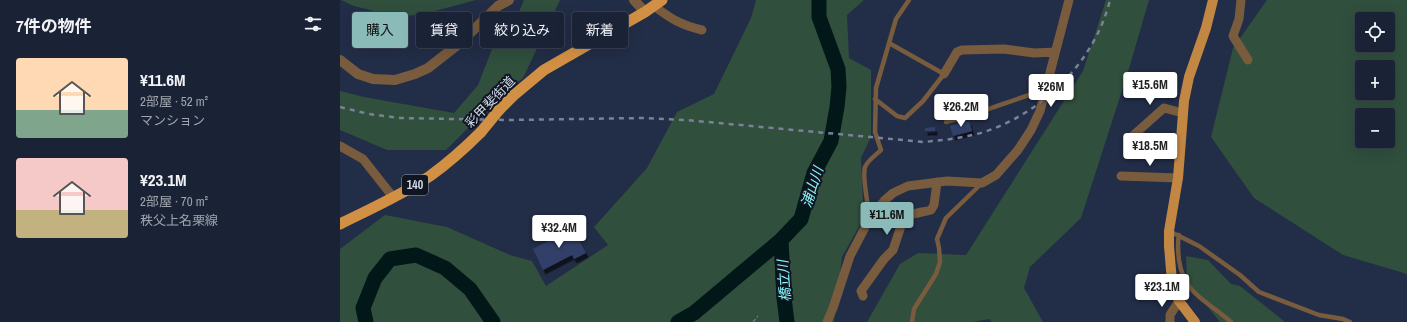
<!DOCTYPE html>
<html lang="ja">
<head>
<meta charset="utf-8">
<style>
	:root { --surface:#1a2235; --page:#272f41; --text:#f1f3f6; --muted:#9fa4ad; --line:#383f50; --accent:#8bbbb9 }
	body { margin:0; font-family:"Archivo Narrow","Noto Sans JP",sans-serif; background:var(--page); color:var(--text); height:100vh; display:flex; flex-direction:column; font-size:15px; white-space:nowrap }
	* { box-sizing:border-box; margin:0 }
	p { font-size:13px; color:var(--muted) }
	.icon { flex:none; width:22px; height:22px; fill:none; stroke:currentColor; stroke-width:2; stroke-linecap:round; stroke-linejoin:round }
	.map { position:relative; flex:1; overflow:hidden }
	.side { display:flex; flex-direction:column; background:var(--surface); width:340px }
	.side>* { flex:none }
	.top-card { position:absolute; left:12px; top:12px; width:380px; height:36px; display:flex; gap:8px }
	.buttons { position:absolute; left:1015px; top:12px; display:grid; gap:8px }
	.buttons a { display:grid; place-items:center; width:40px; height:40px; border-radius:4px; background:var(--surface); box-shadow:0 4px 16px #0002,0 0 0 1px var(--line); font-size:20px }
	.price { position:absolute; translate:-50% -34px; padding:0 9px; border-radius:4px; background:#fff; color:#222; font-size:13px; line-height:26px; filter:drop-shadow(0 1px 2px #0008) }
	.price::after { content:''; position:absolute; left:50%; top:24px; width:12px; height:9px; margin-left:-6px; background:inherit; clip-path:polygon(0 0,100% 0,50% 100%) }
	.price.current { background:var(--accent); color:#111 }
	ul { padding:0; list-style:none }
	li { display:flex; align-items:center; gap:12px; height:100px; padding:0 16px }
	li span { display:grid; place-items:center; flex:none; width:112px; height:80px; border-radius:4px; color:#555 }
	li>.icon { margin-inline-start:auto }
	span .icon { width:48px; height:48px; fill:#fffc; stroke-width:1 }
	li b { font-size:17px }
	h2 { display:flex; justify-content:space-between; align-items:center; height:48px; padding:0 16px; font-size:17px }
	.tag { padding:0 14px; border-radius:4px; background:var(--surface); box-shadow:0 4px 16px #0002,0 0 0 1px var(--line); font-size:14px; line-height:36px }
	.tag.current { background:var(--accent); color:#111 }
	main { display:flex; flex:1; min-height:0 }
	.map>svg:first-child { display:block }
</style>
</head>
<body>
<main>
<section class="side">
<h2>7件の物件<svg class="icon" aria-label="filters" viewBox="0 0 24 24"><path d="M4 7h16M4 17h16"/><circle cx="9" cy="7" r="2"/><circle cx="15" cy="17" r="2"/></svg></h2>
<ul>
<li><span style="background:linear-gradient(#ffd9b3 65%,#7fa58c 0)"><svg class="icon" aria-label="home" viewBox="0 0 24 24"><path d="M3 11l9-7 9 7M6 9v11h12V9"/></svg></span><div><b>¥11.6M</b><p>2部屋 · 52 m²</p><p>マンション</p></div></li>
<li><span style="background:linear-gradient(#f6c9c9 65%,#c2b280 0)"><svg class="icon" aria-label="home" viewBox="0 0 24 24"><path d="M3 11l9-7 9 7M6 9v11h12V9"/></svg></span><div><b>¥23.1M</b><p>2部屋 · 70 m²</p><p>秩父上名栗線</p></div></li>
</ul>
</section>
<div class="map">
<svg width="1067" height="322" viewBox="0 0 1067 322">
	<defs>
		<filter id="shadow"><feDropShadow dx="2.5" dy="4.5" stdDeviation="0" flood-color="#0009"/></filter>
	</defs>
	<rect width="100%" height="100%" fill="#222d47"/>
	<path fill="#304f3d" fill-rule="evenodd" d="M1,0H136L84,14L57,17L14,6Z
		M184,0H220L183,78L157,99L106,150H47L0,130V91L24,97L114,113L138,85L159,31L174,23Z
		M416,0H524L507,15L509,58L531,70V137L521,158L523,201L521,223L502,257L494,322H0V249L45,215L107,227L170,255L192,261L206,286L268,245L254,227L307,168L337,112L374,94L411,18Z
		M766,0H809L788,72L741,218L690,267L684,288L703,322H652L649,319L633,322H527L560,264L578,253L626,255L743,71Z
		M927,0H1067V274L1003,255L914,198L871,137L893,48ZM1022,19H1048V45H1022ZM1022,67H1048V93H1022ZM1022,115H1048V141H1022Z
		M846,256L868,260L891,284L900,286L945,322H880L847,281Z"/>
	<g fill="none" stroke-linecap="round" stroke-linejoin="round">
		<path stroke="#021718" stroke-width="15" d="M441,240L444,298L447,322
			M26,322L23,308L35,278L50,259L76,255L105,268L130,289L153,322
			M338,322L354,313L441,240L461,219L474,173L491,141L497,107L499,87L498,69L479,17V0"/>
	</g>
	<path fill="#304169" filter="url(#shadow)" d="M629,121L632,131L613,136L610,126Z
		M595,127V131H585V128Z
		M233,228L246,253L234,259L232,255L203,270L193,249Z"/>
	<g fill="none" stroke-linecap="round" stroke-linejoin="round">
		<path stroke="#6b758b" stroke-width="1.5" stroke-dasharray="4 2" stroke-linecap="butt" d="M413,322L418,316"/>
		<path stroke="#795b3d" stroke-width="4.5" d="M535,99L557,116L565,118L583,101L604,74L549,43
			M606,122C639,114 671,100 705,90
			M530,218C528,206 522,176 525,167C528,160 536,155 541,150L535,132L536,88L556,19L569,0
			M829,231L859,246L900,275L919,292L979,315L1003,319L1010,322
			M839,235C837,243 838,251 839,260C844,295 868,301 891,322
			M572,322L574,309L596,274L600,262L599,248L597,239L606,218L641,184"/>
		<path stroke="#795b3d" stroke-width="9" d="M901,0L899,19L893,36L908,60
			M314,6C331,19 341,25 362,30
			M604,74L617,52L622,50L664,49L694,53L715,52
			M788,140L824,108L843,113
			M0,146L23,159L53,197
			M781,176L838,178
			M523,296L521,291L544,259L553,250L563,220C571,212 581,213 591,210L594,205L597,182
			M487,322L493,308L510,256L530,218L545,200L553,193L568,186L607,181L642,183L656,175L678,150L691,130L700,111L729,0
			M830,322V315L839,301"/>
		<path stroke="#795b3d" stroke-width="10" d="M294,0L305,12
			M0,60L18,74L33,79L55,80L75,74L88,68L120,43L158,6L169,0"/>
		<path stroke="#c38744" stroke-width="10" d="M855,322L839,301L832,282L829,246V231L838,178L844,101L849,77L866,28L873,0"/>
		<path stroke="#d29044" stroke-width="11" d="M159,110L174,95L204,70L305,12L322,0
			M0,224C30,209 62,195 90,176C108,163 125,148 141,132"/>
		<path stroke="#798298" stroke-width="2.5" stroke-dasharray="5 5" stroke-linecap="butt" d="M0,107L29,114L60,118L169,120L304,118L346,120L584,142C604,140 624,138 644,132C703,113 755,61 770,0"/>
		<path stroke="#d29044" stroke-width="11" d="M141,132L159,110"/>
	</g>
	<g text-anchor="middle" dominant-baseline="central" stroke-width="4" stroke-linejoin="round" paint-order="stroke">
		<rect fill="#101621" stroke="#99a1b0" stroke-width="1" x="62" y="175" width="26" height="20" rx="3"/>
		<g font-size="12" font-weight="bold" fill="#d4dced">
			<text x="75" y="185">140</text>
		</g>
		<g font-size="13" fill="#d4dced" stroke="#101621">
			<text transform="translate(150 102) rotate(-46)">彩甲斐街道</text>
		</g>
		<g font-size="14" font-style="italic" fill="#8af8fb" stroke="#101621">
			<text transform="translate(472 187) rotate(-72)">浦山川</text>
			<text transform="translate(444 281) rotate(-94)">橋立川</text>
		</g>
	</g>
</svg>
<div class="buttons">
<a><svg class="icon" aria-label="locate" viewBox="0 0 24 24"><circle cx="12" cy="12" r="6"/><path d="M12 2v4M12 18v4M2 12h4M18 12h4"/></svg></a>
<a>+</a>
<a>−</a>
</div>
<b class="price" style="left:810px;top:106px">¥15.6M</b>
<b class="price" style="left:711px;top:108px">¥26M</b>
<b class="price" style="left:621px;top:128px">¥26.2M</b>
<b class="price" style="left:810px;top:167px">¥18.5M</b>
<b class="price current" style="left:547px;top:236px">¥11.6M</b>
<b class="price" style="left:219px;top:249px">¥32.4M</b>
<b class="price" style="left:822px;top:308px">¥23.1M</b>
<div class="top-card">
<a class="tag current">購入</a>
<a class="tag">賃貸</a>
<a class="tag">絞り込み</a>
<a class="tag">新着</a>
</div>
</div>
</main>
</body>
</html>
